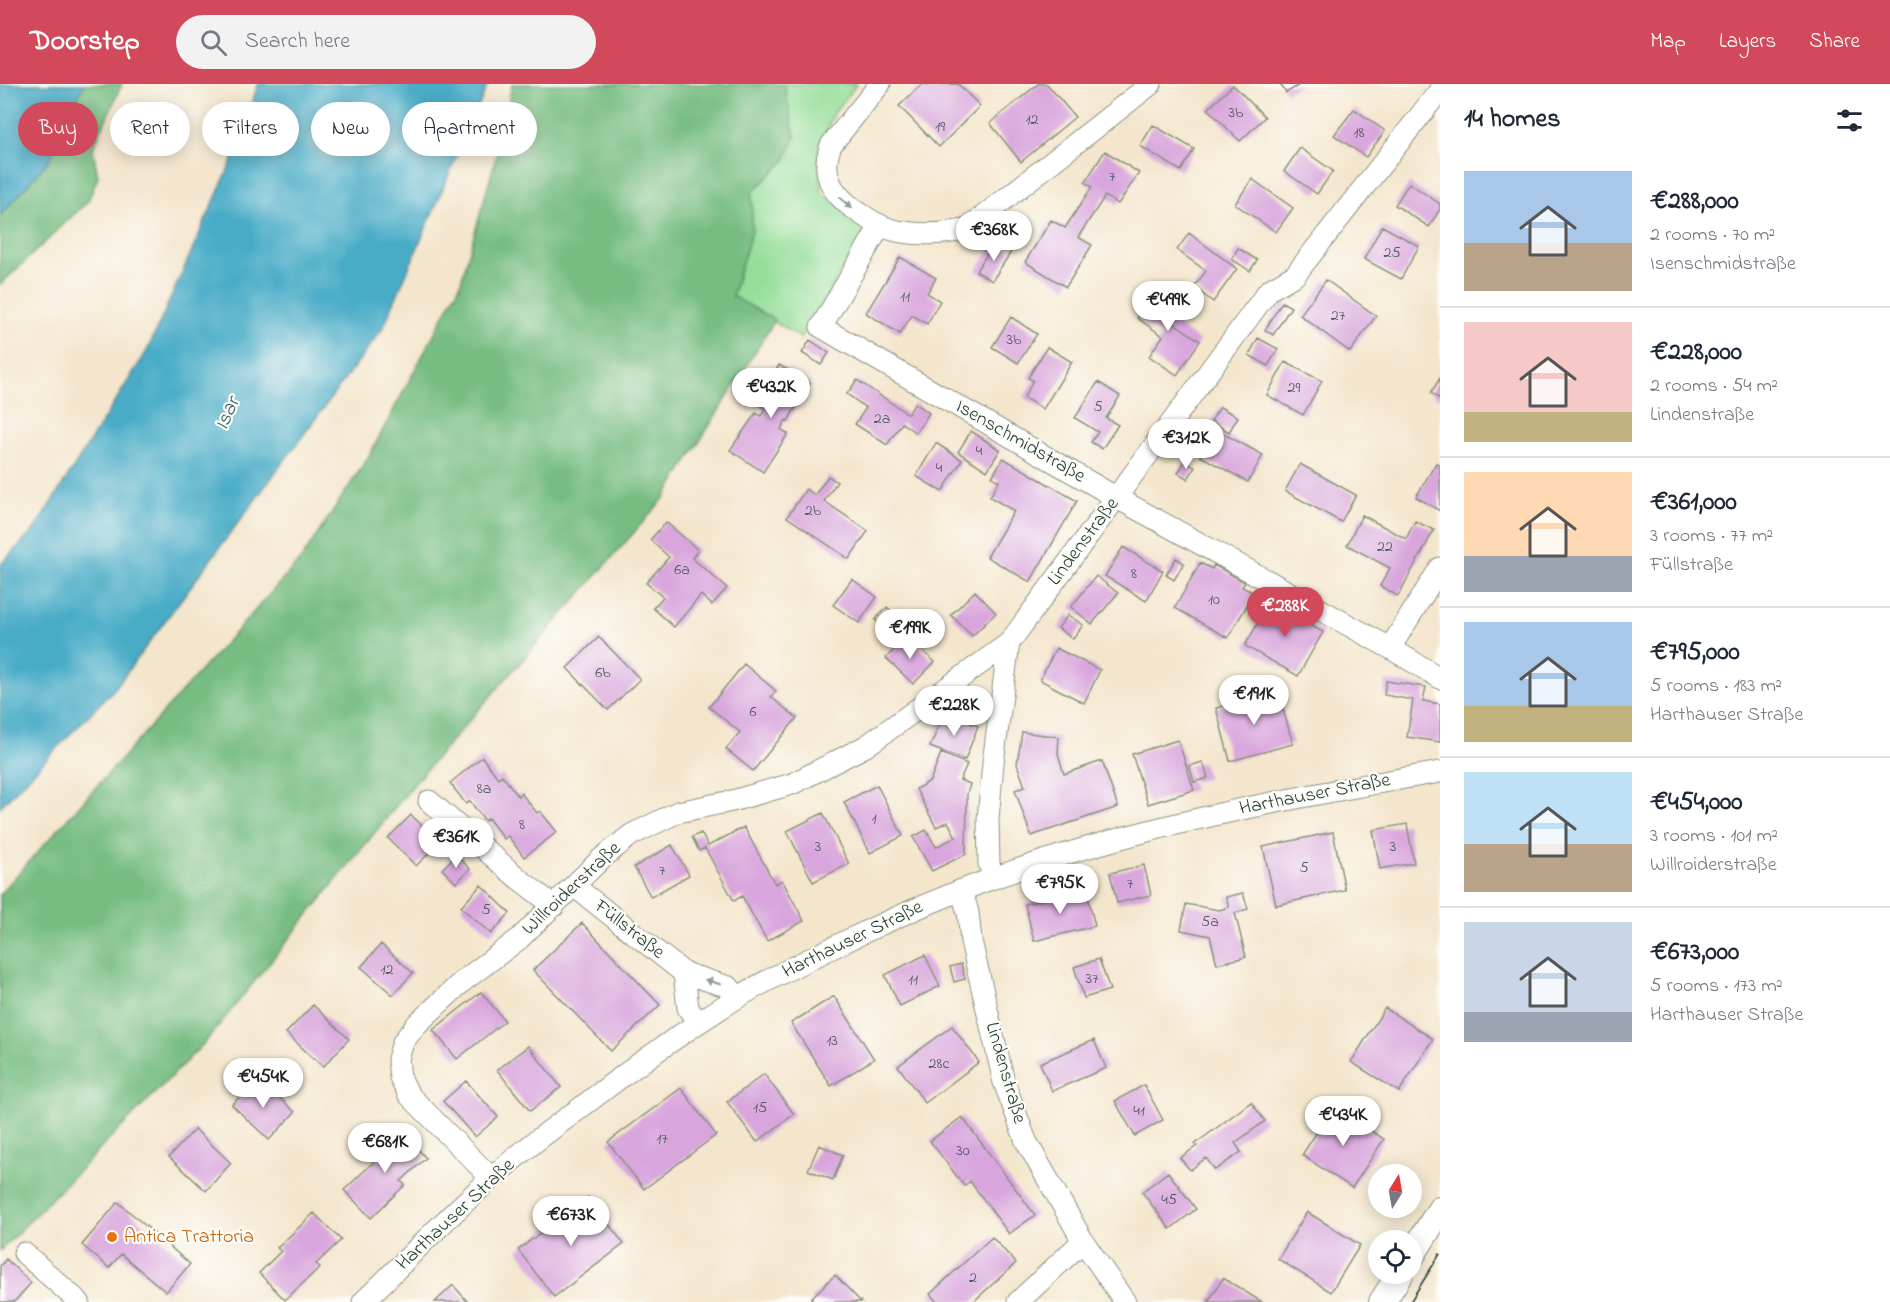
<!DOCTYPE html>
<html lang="en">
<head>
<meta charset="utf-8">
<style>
	:root { --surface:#fff; --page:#f2f2f3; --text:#1f2937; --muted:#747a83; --line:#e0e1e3; --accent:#d1495b }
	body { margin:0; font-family:"Indie Flower",sans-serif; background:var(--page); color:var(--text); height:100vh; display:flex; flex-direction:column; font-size:22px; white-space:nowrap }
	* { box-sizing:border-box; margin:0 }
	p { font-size:20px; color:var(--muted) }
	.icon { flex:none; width:33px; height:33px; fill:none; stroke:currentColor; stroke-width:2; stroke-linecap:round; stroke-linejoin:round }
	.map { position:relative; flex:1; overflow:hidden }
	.sheet { display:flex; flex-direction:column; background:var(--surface); width:450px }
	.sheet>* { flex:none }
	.hud { position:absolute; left:18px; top:18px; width:570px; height:54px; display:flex; gap:12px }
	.needle { width:39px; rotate:11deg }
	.buttons { position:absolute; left:1368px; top:1080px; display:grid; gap:12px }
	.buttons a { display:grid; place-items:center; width:54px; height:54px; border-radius:50%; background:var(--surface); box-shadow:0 3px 15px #0003; font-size:30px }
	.price { position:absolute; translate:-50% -51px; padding:0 14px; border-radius:21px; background:#fff; color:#222; font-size:20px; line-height:39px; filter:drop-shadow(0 2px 3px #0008) }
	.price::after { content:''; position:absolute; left:50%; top:36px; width:18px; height:14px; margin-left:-9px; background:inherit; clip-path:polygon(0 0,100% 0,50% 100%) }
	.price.active { background:var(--accent); color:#fff }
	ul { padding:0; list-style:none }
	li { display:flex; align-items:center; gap:18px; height:150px; padding:0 24px }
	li+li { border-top:2px solid var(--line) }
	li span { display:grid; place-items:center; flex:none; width:168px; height:120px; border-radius:0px; color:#555 }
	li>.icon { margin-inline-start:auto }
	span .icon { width:72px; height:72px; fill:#fffc; stroke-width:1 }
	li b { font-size:26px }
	h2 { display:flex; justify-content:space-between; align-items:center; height:72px; padding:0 24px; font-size:26px }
	.pill { padding:0 21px; border-radius:27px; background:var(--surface); box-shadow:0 3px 15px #0003; font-size:21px; line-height:54px }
	.pill.active { background:var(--accent); color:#fff }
	header { display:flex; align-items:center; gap:36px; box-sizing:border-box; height:84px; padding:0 30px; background:var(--accent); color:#fff }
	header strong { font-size:28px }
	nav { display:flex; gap:33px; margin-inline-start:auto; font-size:21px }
	.search { width:420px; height:54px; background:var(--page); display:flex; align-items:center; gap:15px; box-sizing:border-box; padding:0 21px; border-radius:33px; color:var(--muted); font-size:22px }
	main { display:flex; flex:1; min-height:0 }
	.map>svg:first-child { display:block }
</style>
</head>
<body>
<header>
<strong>Doorstep</strong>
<div class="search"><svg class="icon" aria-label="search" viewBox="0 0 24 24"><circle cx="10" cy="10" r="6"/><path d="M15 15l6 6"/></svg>Search here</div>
<nav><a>Map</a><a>Layers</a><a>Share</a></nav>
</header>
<main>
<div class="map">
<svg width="1440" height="1218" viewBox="0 0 1440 1218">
	<rect width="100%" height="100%" fill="#fdfcf7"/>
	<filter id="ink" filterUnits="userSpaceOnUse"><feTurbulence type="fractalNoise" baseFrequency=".0167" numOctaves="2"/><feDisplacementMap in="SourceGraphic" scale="12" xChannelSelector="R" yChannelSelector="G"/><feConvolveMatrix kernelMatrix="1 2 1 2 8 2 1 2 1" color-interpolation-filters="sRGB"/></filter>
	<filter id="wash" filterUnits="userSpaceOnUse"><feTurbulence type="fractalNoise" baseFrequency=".008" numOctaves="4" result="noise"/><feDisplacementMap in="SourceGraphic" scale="24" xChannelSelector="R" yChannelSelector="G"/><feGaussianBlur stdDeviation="1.35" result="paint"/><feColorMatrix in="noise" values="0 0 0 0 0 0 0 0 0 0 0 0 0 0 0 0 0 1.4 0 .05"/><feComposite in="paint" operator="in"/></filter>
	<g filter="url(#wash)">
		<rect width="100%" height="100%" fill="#f4e6cd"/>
		<path fill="#94de9a" stroke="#5a8e67" stroke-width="1.5" d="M784,0H857L834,29L818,65L822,109L869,142L801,254L732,212L752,146V108L784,78L787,19Z"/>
		<path fill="#77bd82" stroke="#4b7d5b" stroke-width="1.5" d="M84,0H122L93,65L98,93L88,117L0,201V132L49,76Z
			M512,0H784L795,54L784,78L752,108V146L732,212L775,236L665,413L419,694L207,956L0,1167V810L302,474L369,372L460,201L503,49Z"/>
		<path fill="#48acc7" stroke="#34747e" stroke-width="1.5" d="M0,0H84L49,76L0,132Z
			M258,0H488L383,244L116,603L0,723V481L34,446L147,267L240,59Z"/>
		<g id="blocks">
			<path fill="#d8a5dd" d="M922,0H958L980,22L939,63L899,22Z
				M1038,0H1047L1075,33L1021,78L990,39Z
				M1280,0H1301L1286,9Z
				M1233,1L1265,33L1240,57L1208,25Z
				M1354,25L1385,47L1366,73L1334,51Z
				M1153,41L1194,65L1181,87L1140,62Z
				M1300,64L1333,87L1317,110L1284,87Z
				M1105,67L1139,89L1118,120L1105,112L1078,153L1092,161L1066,203L1025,178L1051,136L1065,144L1092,103L1085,98Z
				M1252,95L1293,124L1276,148L1235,120Z
				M1409,99L1440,120V125L1429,143L1395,121Z
				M1382,142L1419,162L1401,195L1364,175Z
				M1189,149L1237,185L1213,218L1194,203L1206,187L1177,166Z
				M995,158L1011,168L992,197L976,187Z
				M1238,164L1257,176L1250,187L1232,175Z
				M900,173L936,194L927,209L940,217L927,240L912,231L900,250L866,229Z
				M1326,196L1376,232L1350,268L1300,231Z
				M1157,204L1185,223L1174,239L1200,257L1177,291L1149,272L1163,252L1137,234Z
				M1282,218L1291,223L1273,251L1265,246Z
				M1011,233L1037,250L1018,279L992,263Z
				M1258,254L1278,265L1268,282L1249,271Z
				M810,256L829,269L821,281L802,269Z
				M1047,263L1072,278L1043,325L1024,314L1033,296L1028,294Z
				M1285,278L1322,297L1303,331L1267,311Z
				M779,281L810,299L788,337L786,336L781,345L788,350L763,388L730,366L756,329L761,332L765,325L756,319Z
				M1440,294V315L1431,309Z
				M857,296L908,330L915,319L929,329L916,349L902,339L887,361L855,340L866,324L847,310Z
				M1098,298L1120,312L1106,334L1118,341L1102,365L1091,358L1098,348L1075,334Z
				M1220,323L1238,333L1229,348L1211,337Z
				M1215,345L1263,371L1248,398L1200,372Z
				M971,347L1000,366L987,387L958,368Z
				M936,359L962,376L942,408L916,392Z
				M1003,374L1077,417L1030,498L987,473L1014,427L990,413L999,397L992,393Z
				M1185,377L1195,383L1188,395L1178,389Z
				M1436,379L1440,381V427L1416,413Z
				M1300,380L1356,411L1341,438L1285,407Z
				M828,392L837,398L824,417L868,447L849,475L787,433L806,405L815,411Z
				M1362,431L1406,455L1415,437L1434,446L1398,512L1380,502L1390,484L1347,461Z
				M666,438L698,466L692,474L727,504L712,521L701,511L674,543L653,524L663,513L646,499L669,473L650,456Z
				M1123,463L1163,487L1146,517L1105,492Z
				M1176,474L1184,479L1174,496L1166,491Z
				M1200,479L1212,485L1214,481L1245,498L1242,503L1254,509L1228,554L1175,524Z
				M1096,492L1118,509L1092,540L1071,523Z
				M852,495L877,513L859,539L833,521Z
				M975,507L996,529L972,552L951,531Z
				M1270,517L1282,524L1284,520L1314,537L1311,542L1323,548L1298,592L1245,562Z
				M887,523L911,544L899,557L875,536Z
				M1068,531L1083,541L1073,555L1058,544Z
				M907,552L935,578L913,600L886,574Z
				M599,553L640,595L608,626L567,584Z
				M1056,564L1100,586L1084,619L1040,596Z
				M744,580L776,607L771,613L797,634L753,687L726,665L740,648L709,623Z
				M1386,597L1426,603L1423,617L1440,620V658L1407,653L1413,616L1384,611Z
				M1278,608L1293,660L1230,677L1216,624Z
				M944,629L978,642L965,676L930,663Z
				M1022,648L1059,653L1058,670L1064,690L1102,677L1118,723L1031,752L1015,706L1025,703L1017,680Z
				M1178,656L1194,706L1148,720L1132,670Z
				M941,669L967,680L960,696L970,700L967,710L966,770L932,787L913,753L926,746L936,763L956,753L948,738L936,743L916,705L930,697Z
				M482,673L498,694L502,691L518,712L521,709L537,729L540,727L557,748L524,773L508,752L504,755L488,734L485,737L470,717L466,720L450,699Z
				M1203,678L1208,694L1194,698L1189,682Z
				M877,701L903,752L870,769L844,718Z
				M823,729L849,780L813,798L787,747Z
				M411,731L440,758L416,782L388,754Z
				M1407,740L1414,779L1380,785L1373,746Z
				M744,743L775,800L782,796L804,837L767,857L742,812L734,817L705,764L699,767L692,753L701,749L708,762Z
				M1333,748L1345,806L1276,821L1263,763Z
				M672,761L689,791L651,813L634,783Z
				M456,771L470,785L456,799L442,785Z
				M1144,781L1151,811L1117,819L1110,789Z
				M481,801L510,829L491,850L461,823Z
				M1086,805L1095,842L1034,857L1025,820Z
				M1243,809L1248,825L1235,829L1246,873L1217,880L1210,852L1181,846L1186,820L1219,826L1229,823L1226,813Z
				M582,839L660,921L611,967L533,886Z
				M381,860L413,889L393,911L361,883Z
				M925,871L940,902L900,922L885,891Z
				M1099,875L1110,906L1084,914L1074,883Z
				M961,880L965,895L954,898L950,883Z
				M481,908L505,937L457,975L433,946Z
				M834,912L874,975L831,1002L791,939Z
				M313,921L349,955L323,983L286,949Z
				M1385,924L1433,955L1399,1008L1351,978Z
				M952,942L979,978L925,1019L898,982Z
				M1094,956L1106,984L1052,1007L1040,979Z
				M528,962L561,1003L530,1027L497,986Z
				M764,990L794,1030L757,1058L727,1018Z
				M257,994L295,1028L269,1056L232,1021Z
				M466,997L498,1033L475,1053L443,1017Z
				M1144,1001L1163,1036L1135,1052L1115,1017Z
				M681,1004L716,1051L644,1105L608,1058Z
				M1251,1018L1265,1037L1235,1059L1241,1068L1215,1086L1206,1074L1190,1086L1180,1074L1197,1062L1195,1060Z
				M1333,1023L1384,1055L1352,1104L1302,1071Z
				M962,1033L1035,1131L1009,1150L970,1097L964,1102L930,1057Z
				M195,1045L231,1079L206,1107L169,1073Z
				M400,1046L426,1074L401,1097L405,1101L371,1134L344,1106L378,1074L375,1070Z
				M819,1061L843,1071L833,1096L808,1086Z
				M1168,1088L1196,1125L1170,1145L1142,1108Z
				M588,1113L624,1160L554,1213L518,1166Z
				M118,1118L190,1180L166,1208L121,1170L109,1184L82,1161Z
				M1307,1128L1360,1161L1331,1208L1278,1175Z
				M314,1129L341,1156L316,1180L320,1183L285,1216L259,1189L281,1167L277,1164Z
				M992,1153L1016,1179L973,1218H937L930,1210Z
				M6,1175L31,1199L14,1218H0V1182Z
				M835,1191L861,1218H814L811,1214Z
				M1223,1194L1262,1218H1208Z
				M453,1201L468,1218H435Z"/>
		</g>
	</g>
	<g filter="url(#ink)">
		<use href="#blocks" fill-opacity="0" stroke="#8a9280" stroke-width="1.5"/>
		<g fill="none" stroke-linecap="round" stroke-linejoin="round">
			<defs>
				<path id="minor" d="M880,0L831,61C818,95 837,115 864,132C876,140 888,146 902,148C925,151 944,151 967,145L1151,0
					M880,142L821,243L1117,414L1390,564L1440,594
					M1390,564L1440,484
					M429,717L519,795L554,822
					M994,794L989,780L988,735L993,679L1009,559L1269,206L1295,191L1440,6
					M574,802L684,889L729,903L737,914
					M961,806L968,828L971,857L1004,998L1026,1057L1083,1157L1125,1218
					M684,889L688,924L698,939
					M491,1094L409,1011L400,993L398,975L403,958L417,940L463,897L519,855L601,775L631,751L678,728L732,717L792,700L866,662L1009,559
					M24,1169L79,1218
					M363,1218C406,1177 447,1132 492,1094C519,1069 549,1047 579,1025C629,986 681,949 735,915C768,895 803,878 838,861C888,836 939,814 991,795C1136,742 1289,714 1440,688
					M1018,1218L1083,1157"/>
				<path id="major" d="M1412,1171L1440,1126
					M1382,1218L1400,1190"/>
			</defs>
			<use href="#minor" stroke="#8a9280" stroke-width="23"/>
			<use href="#major" stroke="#8a9280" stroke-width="28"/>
			<use href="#minor" stroke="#fff" stroke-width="21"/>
			<use href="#major" stroke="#fff" stroke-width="26"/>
			<path stroke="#1f3d34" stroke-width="1.5" d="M1410,1218L1440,1170"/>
		</g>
		<defs><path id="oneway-solid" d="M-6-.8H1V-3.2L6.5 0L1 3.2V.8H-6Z" transform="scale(1.5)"/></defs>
		<g fill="#8f9e9a">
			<use href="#oneway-solid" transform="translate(846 119) rotate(41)"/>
			<use href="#oneway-solid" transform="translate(713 898) rotate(-163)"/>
		</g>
	</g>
	<circle fill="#e8710a" stroke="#fdfcf7" stroke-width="2" cx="112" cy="1153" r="6"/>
	<g text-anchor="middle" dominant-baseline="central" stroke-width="4.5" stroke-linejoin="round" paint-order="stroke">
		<g font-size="16" fill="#4d575e">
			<text x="1236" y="29">3b</text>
			<text x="1032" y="36">12</text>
			<text x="940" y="43">19</text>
			<text x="1359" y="49">18</text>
			<text x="1112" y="93">7</text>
			<text x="1392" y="169">25</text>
			<text x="905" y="213">11</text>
			<text x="1338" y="232">27</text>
			<text x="1014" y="256">3b</text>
			<text x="1294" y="304">29</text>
			<text x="1098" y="323">5</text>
			<text x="882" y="335">2a</text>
			<text x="979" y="367">4</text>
			<text x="939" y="384">4</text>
			<text x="813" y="427">2b</text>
			<text x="1385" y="463">22</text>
			<text x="682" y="486">6a</text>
			<text x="1134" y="490">8</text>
			<text x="1214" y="516">10</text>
			<text x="603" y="589">6b</text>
			<text x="753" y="628">6</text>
			<text x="484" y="705">8a</text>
			<text x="874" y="735">1</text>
			<text x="522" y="741">8</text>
			<text x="818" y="763">3</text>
			<text x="1393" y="763">3</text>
			<text x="1304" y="784">5</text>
			<text x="662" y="787">7</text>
			<text x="1130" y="800">7</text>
			<text x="486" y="826">5</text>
			<text x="1210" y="838">5a</text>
			<text x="387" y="886">12</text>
			<text x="1092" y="895">37</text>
			<text x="913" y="896">11</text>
			<text x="832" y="957">13</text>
			<text x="939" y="980">28c</text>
			<text x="760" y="1024">15</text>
			<text x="1139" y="1027">41</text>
			<text x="662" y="1055">17</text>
			<text x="963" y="1067">30</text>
			<text x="1169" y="1116">45</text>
			<text x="973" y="1194">2</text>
		</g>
		<g font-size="20" fill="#1f3d34" stroke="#fdfcf7">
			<text transform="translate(1020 358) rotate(30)">Isenschmidstraße</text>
			<text transform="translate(1084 458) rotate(-53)">Lindenstraße</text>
			<text transform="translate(1315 711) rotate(-11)">Harthauser Straße</text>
			<text transform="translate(572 805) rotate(-43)">Willroiderstraße</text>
			<text transform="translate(629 846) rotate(38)">Füllstraße</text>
			<text transform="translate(853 856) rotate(-26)">Harthauser Straße</text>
			<text transform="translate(1005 989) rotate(74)">Lindenstraße</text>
			<text transform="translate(456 1131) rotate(-43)">Harthauser Straße</text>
		</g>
		<g font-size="20" fill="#c56008" stroke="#fdfcf7" text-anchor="start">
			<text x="124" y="1153">Antica Trattoria</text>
		</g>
		<g font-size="21" font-style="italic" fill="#2d6467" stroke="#fdfcf7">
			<text transform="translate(228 330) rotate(-66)">Isar</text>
		</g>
	</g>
</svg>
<div class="buttons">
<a><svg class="needle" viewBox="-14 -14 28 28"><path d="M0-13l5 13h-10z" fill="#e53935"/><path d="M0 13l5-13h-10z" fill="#747a83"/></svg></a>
<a><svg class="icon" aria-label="locate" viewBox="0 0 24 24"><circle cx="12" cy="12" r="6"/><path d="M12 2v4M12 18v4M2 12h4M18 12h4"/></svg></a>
</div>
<b class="price" style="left:994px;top:178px">€368K</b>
<b class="price" style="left:1168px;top:248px">€499K</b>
<b class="price" style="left:771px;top:335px">€432K</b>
<b class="price" style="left:1186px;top:386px">€312K</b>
<b class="price active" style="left:1285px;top:554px">€288K</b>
<b class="price" style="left:910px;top:576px">€199K</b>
<b class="price" style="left:1254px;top:642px">€191K</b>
<b class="price" style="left:954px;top:653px">€228K</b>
<b class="price" style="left:456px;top:785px">€361K</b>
<b class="price" style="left:1060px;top:831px">€795K</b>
<b class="price" style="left:263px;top:1025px">€454K</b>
<b class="price" style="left:1343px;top:1063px">€434K</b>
<b class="price" style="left:385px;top:1090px">€681K</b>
<b class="price" style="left:571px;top:1163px">€673K</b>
<div class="hud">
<a class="pill active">Buy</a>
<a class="pill">Rent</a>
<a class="pill">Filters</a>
<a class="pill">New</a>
<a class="pill">Apartment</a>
</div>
</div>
<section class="sheet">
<h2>14 homes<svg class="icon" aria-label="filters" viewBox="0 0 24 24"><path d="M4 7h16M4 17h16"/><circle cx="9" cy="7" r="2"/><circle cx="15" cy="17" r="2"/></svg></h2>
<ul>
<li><span style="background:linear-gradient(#a9c7e8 60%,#b9a48a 0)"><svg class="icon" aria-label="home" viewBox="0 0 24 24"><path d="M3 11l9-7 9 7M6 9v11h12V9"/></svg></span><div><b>€288,000</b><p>2 rooms · 70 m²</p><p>Isenschmidstraße</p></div></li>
<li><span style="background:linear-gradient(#f6c9c9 75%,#c2b280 0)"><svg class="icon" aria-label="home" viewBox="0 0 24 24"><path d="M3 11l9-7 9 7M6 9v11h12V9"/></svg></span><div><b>€228,000</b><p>2 rooms · 54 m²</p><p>Lindenstraße</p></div></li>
<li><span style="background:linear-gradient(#ffd9b3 70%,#9aa5b1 0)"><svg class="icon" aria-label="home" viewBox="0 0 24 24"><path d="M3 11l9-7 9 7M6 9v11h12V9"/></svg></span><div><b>€361,000</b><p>3 rooms · 77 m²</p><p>Füllstraße</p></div></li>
<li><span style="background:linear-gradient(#a9c7e8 70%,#c2b280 0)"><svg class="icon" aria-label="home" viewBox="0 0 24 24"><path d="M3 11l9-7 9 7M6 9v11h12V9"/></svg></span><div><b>€795,000</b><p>5 rooms · 183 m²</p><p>Harthauser Straße</p></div></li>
<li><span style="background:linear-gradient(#bfe0f5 60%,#b9a48a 0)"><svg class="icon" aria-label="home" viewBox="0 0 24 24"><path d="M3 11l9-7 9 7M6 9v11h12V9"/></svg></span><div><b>€454,000</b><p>3 rooms · 101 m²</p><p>Willroiderstraße</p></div></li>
<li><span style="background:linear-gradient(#c9d6e8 75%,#9aa5b1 0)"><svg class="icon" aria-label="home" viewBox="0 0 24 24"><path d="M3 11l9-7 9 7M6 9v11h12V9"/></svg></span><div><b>€673,000</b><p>5 rooms · 173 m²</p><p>Harthauser Straße</p></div></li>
</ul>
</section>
</main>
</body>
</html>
